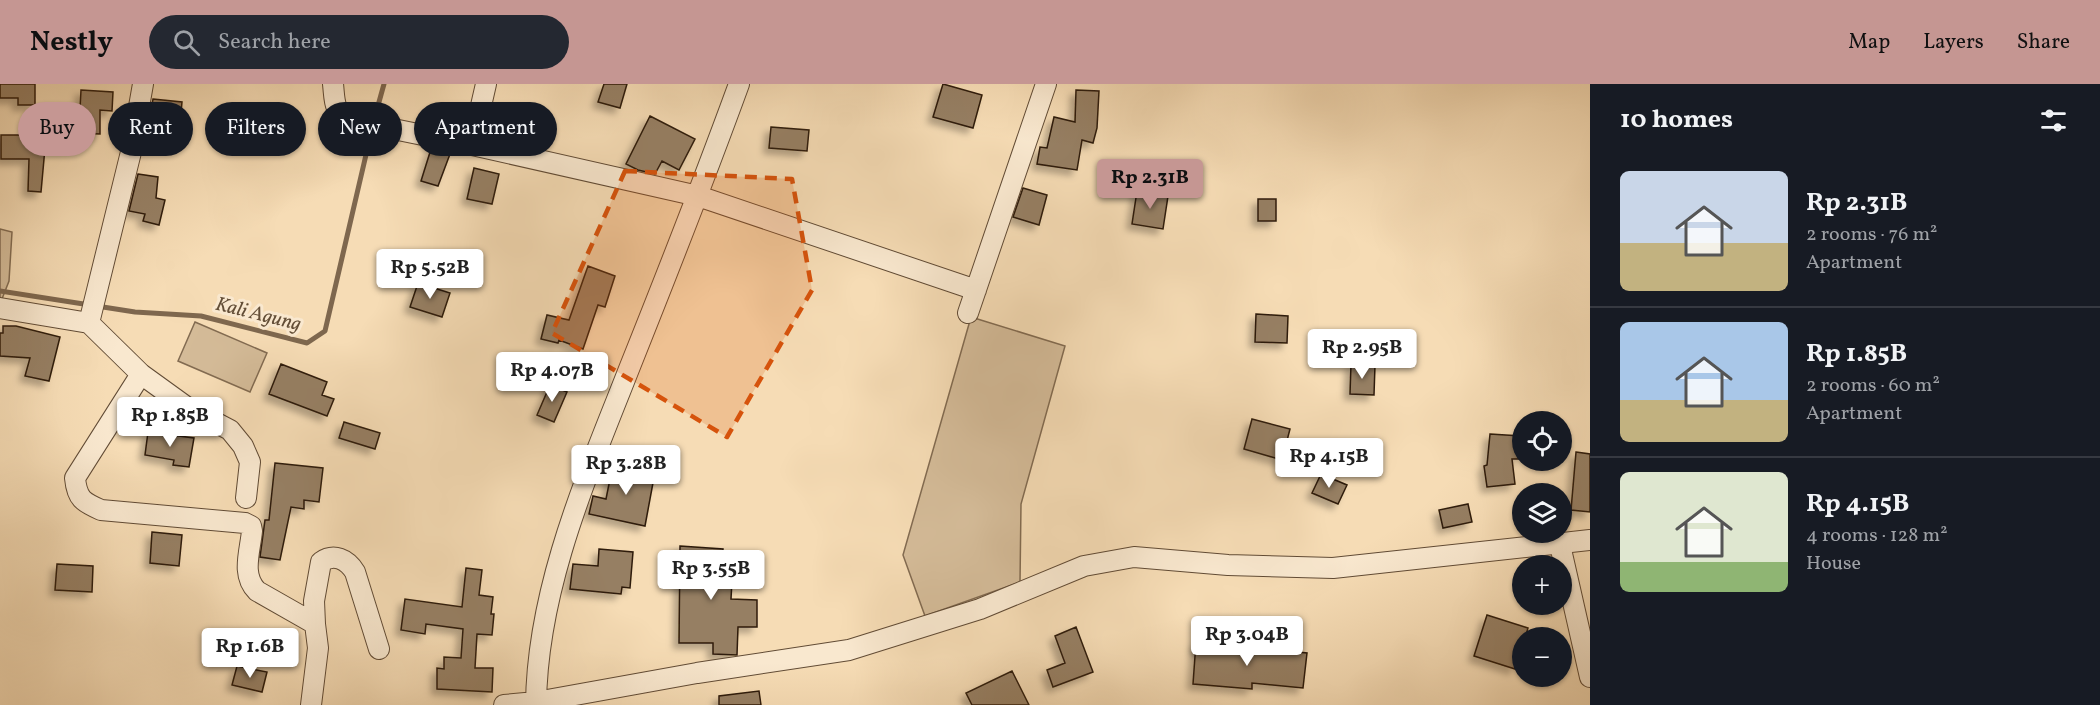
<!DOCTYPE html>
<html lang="en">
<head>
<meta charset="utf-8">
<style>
	:root { --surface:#171b24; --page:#242831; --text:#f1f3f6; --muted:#9ea1a6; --line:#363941; --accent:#c59692 }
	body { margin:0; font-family:Vollkorn,serif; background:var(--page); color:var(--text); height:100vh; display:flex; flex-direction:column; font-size:22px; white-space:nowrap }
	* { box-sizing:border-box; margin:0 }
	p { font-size:20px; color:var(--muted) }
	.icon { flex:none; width:33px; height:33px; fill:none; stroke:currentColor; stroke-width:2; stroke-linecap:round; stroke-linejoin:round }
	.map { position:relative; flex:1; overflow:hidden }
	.details { display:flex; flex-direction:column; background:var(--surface); width:510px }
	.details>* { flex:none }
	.banner { position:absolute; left:18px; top:18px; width:570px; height:54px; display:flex; gap:12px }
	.controls { position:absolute; left:1512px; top:327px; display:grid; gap:12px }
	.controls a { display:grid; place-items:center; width:60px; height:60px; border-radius:50%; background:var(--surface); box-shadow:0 2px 4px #0004; font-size:30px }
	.price { position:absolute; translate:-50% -51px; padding:0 14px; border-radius:6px; background:#fff; color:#222; font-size:20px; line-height:39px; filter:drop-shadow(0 2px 3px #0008) }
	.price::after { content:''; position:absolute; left:50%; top:36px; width:18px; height:14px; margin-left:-9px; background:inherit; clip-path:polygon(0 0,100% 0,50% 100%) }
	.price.selected { background:var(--accent); color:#111 }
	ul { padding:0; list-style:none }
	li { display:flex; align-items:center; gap:18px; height:150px; padding:0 30px }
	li+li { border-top:2px solid var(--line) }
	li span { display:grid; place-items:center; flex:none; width:168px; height:120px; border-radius:9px; color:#555 }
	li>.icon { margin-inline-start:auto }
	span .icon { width:72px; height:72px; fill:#fffc; stroke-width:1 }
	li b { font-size:26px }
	h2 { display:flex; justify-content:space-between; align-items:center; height:72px; padding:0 30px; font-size:26px }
	.chip { padding:0 21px; border-radius:27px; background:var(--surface); box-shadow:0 2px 4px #0004; font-size:21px; line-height:54px }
	.chip.selected { background:var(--accent); color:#111 }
	header { display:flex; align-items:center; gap:36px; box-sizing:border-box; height:84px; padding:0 30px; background:var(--accent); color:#111 }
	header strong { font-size:28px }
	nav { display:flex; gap:33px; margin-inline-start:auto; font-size:21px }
	.search { width:420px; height:54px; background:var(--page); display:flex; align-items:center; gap:15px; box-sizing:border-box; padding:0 21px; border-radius:33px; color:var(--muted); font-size:22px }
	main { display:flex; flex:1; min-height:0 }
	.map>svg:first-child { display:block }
</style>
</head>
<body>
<header>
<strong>Nestly</strong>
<div class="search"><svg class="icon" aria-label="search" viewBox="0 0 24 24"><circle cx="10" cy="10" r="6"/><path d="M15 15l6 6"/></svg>Search here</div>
<nav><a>Map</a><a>Layers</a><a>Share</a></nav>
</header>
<main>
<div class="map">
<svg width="1590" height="621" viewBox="0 0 1590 621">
	<defs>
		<filter id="shadow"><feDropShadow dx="-5.5" dy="5.5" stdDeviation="3" flood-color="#0004"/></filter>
	</defs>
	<rect width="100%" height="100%" fill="#f6dcb5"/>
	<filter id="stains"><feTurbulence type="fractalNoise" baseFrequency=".00333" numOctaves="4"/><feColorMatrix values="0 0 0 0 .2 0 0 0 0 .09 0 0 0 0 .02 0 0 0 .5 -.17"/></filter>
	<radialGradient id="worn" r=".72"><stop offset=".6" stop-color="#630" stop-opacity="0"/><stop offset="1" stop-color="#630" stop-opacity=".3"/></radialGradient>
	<path fill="#d4bb98" stroke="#826b51" stroke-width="1.5" d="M0,145L12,148L9,197L0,220Z
		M971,233L1065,262L1021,420L1020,498L925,532L903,471Z
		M195,238L267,269L250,308L178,277Z"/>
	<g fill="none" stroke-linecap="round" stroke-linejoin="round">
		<path stroke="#7e674e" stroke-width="5" d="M374,36L384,0
			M0,207L135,228L201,232L307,259L325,247L372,45"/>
	</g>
	<path fill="#967f63" stroke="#2f1b0a" stroke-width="1.5" filter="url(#shadow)" d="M0,0H35V21H18V14H0Z
		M604,0H627L620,24L598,18Z
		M943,0L982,11L973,44L933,33Z
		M81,6L113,8L112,27L100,26V50L72,49L71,55L55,54L56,24L80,25Z
		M1076,6L1099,7L1097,44L1093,59L1082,56L1077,86L1037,80L1040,63L1047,64L1054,33L1075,38Z
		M153,15L182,18L180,40L149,37Z
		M650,32L695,55L679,86L662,77L655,90L638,86L626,80Z
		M771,43L809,46L807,67L769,64Z
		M1,51H28V53H46L41,108L28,107L29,75H1Z
		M431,65L450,70L438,102L421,97Z
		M474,84L499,90L492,120L467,115Z
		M138,90L158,93L156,114L165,116L159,141L143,137L145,130L129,127Z
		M1023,104L1047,111L1039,141L1013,133Z
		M1137,107L1168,112L1163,145L1132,140Z
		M1258,115H1276V137H1258Z
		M588,182L615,192L605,223L598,221L583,265L559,256L558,259L541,255L547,231L569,236Z
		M418,199L450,209L442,233L410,223Z
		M1256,230L1288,232L1287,259L1255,258Z
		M3,242H16L60,253L49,297L25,292L30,274L0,272V249H3Z
		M281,280L327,298L322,311L334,315L327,332L269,310Z
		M1351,280L1375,281L1374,311L1350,310Z
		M550,301L567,308L554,338L537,331Z
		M1252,335L1290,345L1282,376L1244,365Z
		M344,338L380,349L375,365L339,354Z
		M148,348L194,354L189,383L173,381L174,376L145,371Z
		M1490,350L1521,352L1519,375H1512L1515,400L1487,403L1484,382L1487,381Z
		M1576,368L1590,370V428L1571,426Z
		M275,379L323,384L319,418L304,416V425L291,423L280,476L260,473L265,436H269Z
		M613,380L655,388L645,442L589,430L593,412L606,415Z
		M1321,390L1347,401L1338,420L1312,409Z
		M1468,420L1472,438L1443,444L1439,426Z
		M152,448L182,451L179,482L150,479Z
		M680,462L723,465L722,478H733L731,515L757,516V543H738L737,571L713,570V559H679Z
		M599,465L633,468L630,504L622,503L621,510L570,505L573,480L598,482Z
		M57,480L93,482L92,508L55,506Z
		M466,484L482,486L479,511L493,513L491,530H494L492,551L477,550L475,584H493L492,608L437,605V584L444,585V573L461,574L463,545L426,540L425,550L401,546L405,515L462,523Z
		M1487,531L1528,544L1525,554H1522V561L1515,585L1474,572Z
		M1076,543L1093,588L1053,603L1047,586L1065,579L1055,552Z
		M1196,558L1307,569L1303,604L1252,599V605L1193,600Z
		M237,582L267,588L262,608L232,601Z
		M1012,587L1029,621H972L966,609Z
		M759,607L761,621H719V612Z"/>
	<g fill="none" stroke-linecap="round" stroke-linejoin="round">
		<defs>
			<path id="minor" d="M333,0C335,18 333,26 349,36L472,61L698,112L976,206
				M472,61L486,0
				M0,224L89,239L141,290L188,324L230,346L243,362L250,378L246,414
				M968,229L1046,0
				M89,239L131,68L143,0
				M141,290L75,394C77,415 83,418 101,426L245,439L251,442L252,447C250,468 241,491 257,507L315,540L314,517L321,478C334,469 347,475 355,488L379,565
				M1560,461L1590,593
				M311,621L318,564L315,540
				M504,621L536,618L697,589L849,566L980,525L1084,482L1134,473L1228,481L1333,484L1590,456
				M536,621C537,504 587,392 629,285C667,190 704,96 739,0"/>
		</defs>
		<use href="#minor" stroke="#614b35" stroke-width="22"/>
		<use href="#minor" stroke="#f9e8cf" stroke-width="20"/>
	</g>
	<path fill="#d6530c" fill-opacity="0.2" stroke="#d6530c" stroke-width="4.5" stroke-dasharray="12 8" stroke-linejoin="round" d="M625,87L792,95L812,206L727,353L552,249Z"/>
	<g text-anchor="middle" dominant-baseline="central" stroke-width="6" stroke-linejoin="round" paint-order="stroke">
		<g font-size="20" font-style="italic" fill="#634e37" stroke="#f9e8cf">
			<text transform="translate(258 231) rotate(14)">Kali Agung</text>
		</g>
	</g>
	<rect width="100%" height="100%" filter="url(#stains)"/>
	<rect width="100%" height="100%" fill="url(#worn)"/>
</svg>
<div class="controls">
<a><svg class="icon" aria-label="locate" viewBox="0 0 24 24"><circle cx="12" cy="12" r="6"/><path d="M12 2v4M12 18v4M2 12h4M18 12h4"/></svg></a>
<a><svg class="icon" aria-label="layers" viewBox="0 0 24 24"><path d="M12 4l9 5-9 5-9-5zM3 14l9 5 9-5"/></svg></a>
<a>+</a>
<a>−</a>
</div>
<b class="price selected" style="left:1150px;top:126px">Rp 2.31B</b>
<b class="price" style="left:430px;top:216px">Rp 5.52B</b>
<b class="price" style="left:1362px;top:296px">Rp 2.95B</b>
<b class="price" style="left:552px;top:319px">Rp 4.07B</b>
<b class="price" style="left:170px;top:364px">Rp 1.85B</b>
<b class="price" style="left:1329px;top:405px">Rp 4.15B</b>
<b class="price" style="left:626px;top:412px">Rp 3.28B</b>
<b class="price" style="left:711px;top:517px">Rp 3.55B</b>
<b class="price" style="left:1247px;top:583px">Rp 3.04B</b>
<b class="price" style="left:250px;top:595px">Rp 1.6B</b>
<div class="banner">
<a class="chip selected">Buy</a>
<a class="chip">Rent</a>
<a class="chip">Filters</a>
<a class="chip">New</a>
<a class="chip">Apartment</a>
</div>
</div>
<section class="details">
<h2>10 homes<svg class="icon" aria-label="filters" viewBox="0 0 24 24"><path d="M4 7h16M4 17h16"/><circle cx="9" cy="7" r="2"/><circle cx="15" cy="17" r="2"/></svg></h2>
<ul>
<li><span style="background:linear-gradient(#c9d6e8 60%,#c2b280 0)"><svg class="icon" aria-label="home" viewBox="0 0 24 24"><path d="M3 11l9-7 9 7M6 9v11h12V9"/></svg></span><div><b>Rp 2.31B</b><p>2 rooms · 76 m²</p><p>Apartment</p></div></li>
<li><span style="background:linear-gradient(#a9c7e8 65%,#c2b280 0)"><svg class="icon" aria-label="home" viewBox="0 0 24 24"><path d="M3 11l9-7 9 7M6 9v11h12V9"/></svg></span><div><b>Rp 1.85B</b><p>2 rooms · 60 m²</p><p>Apartment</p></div></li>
<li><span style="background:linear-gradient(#dfe7d0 75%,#8fb573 0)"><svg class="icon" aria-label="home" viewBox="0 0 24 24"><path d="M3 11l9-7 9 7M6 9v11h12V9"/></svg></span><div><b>Rp 4.15B</b><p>4 rooms · 128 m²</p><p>House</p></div></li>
</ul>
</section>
</main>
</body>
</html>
